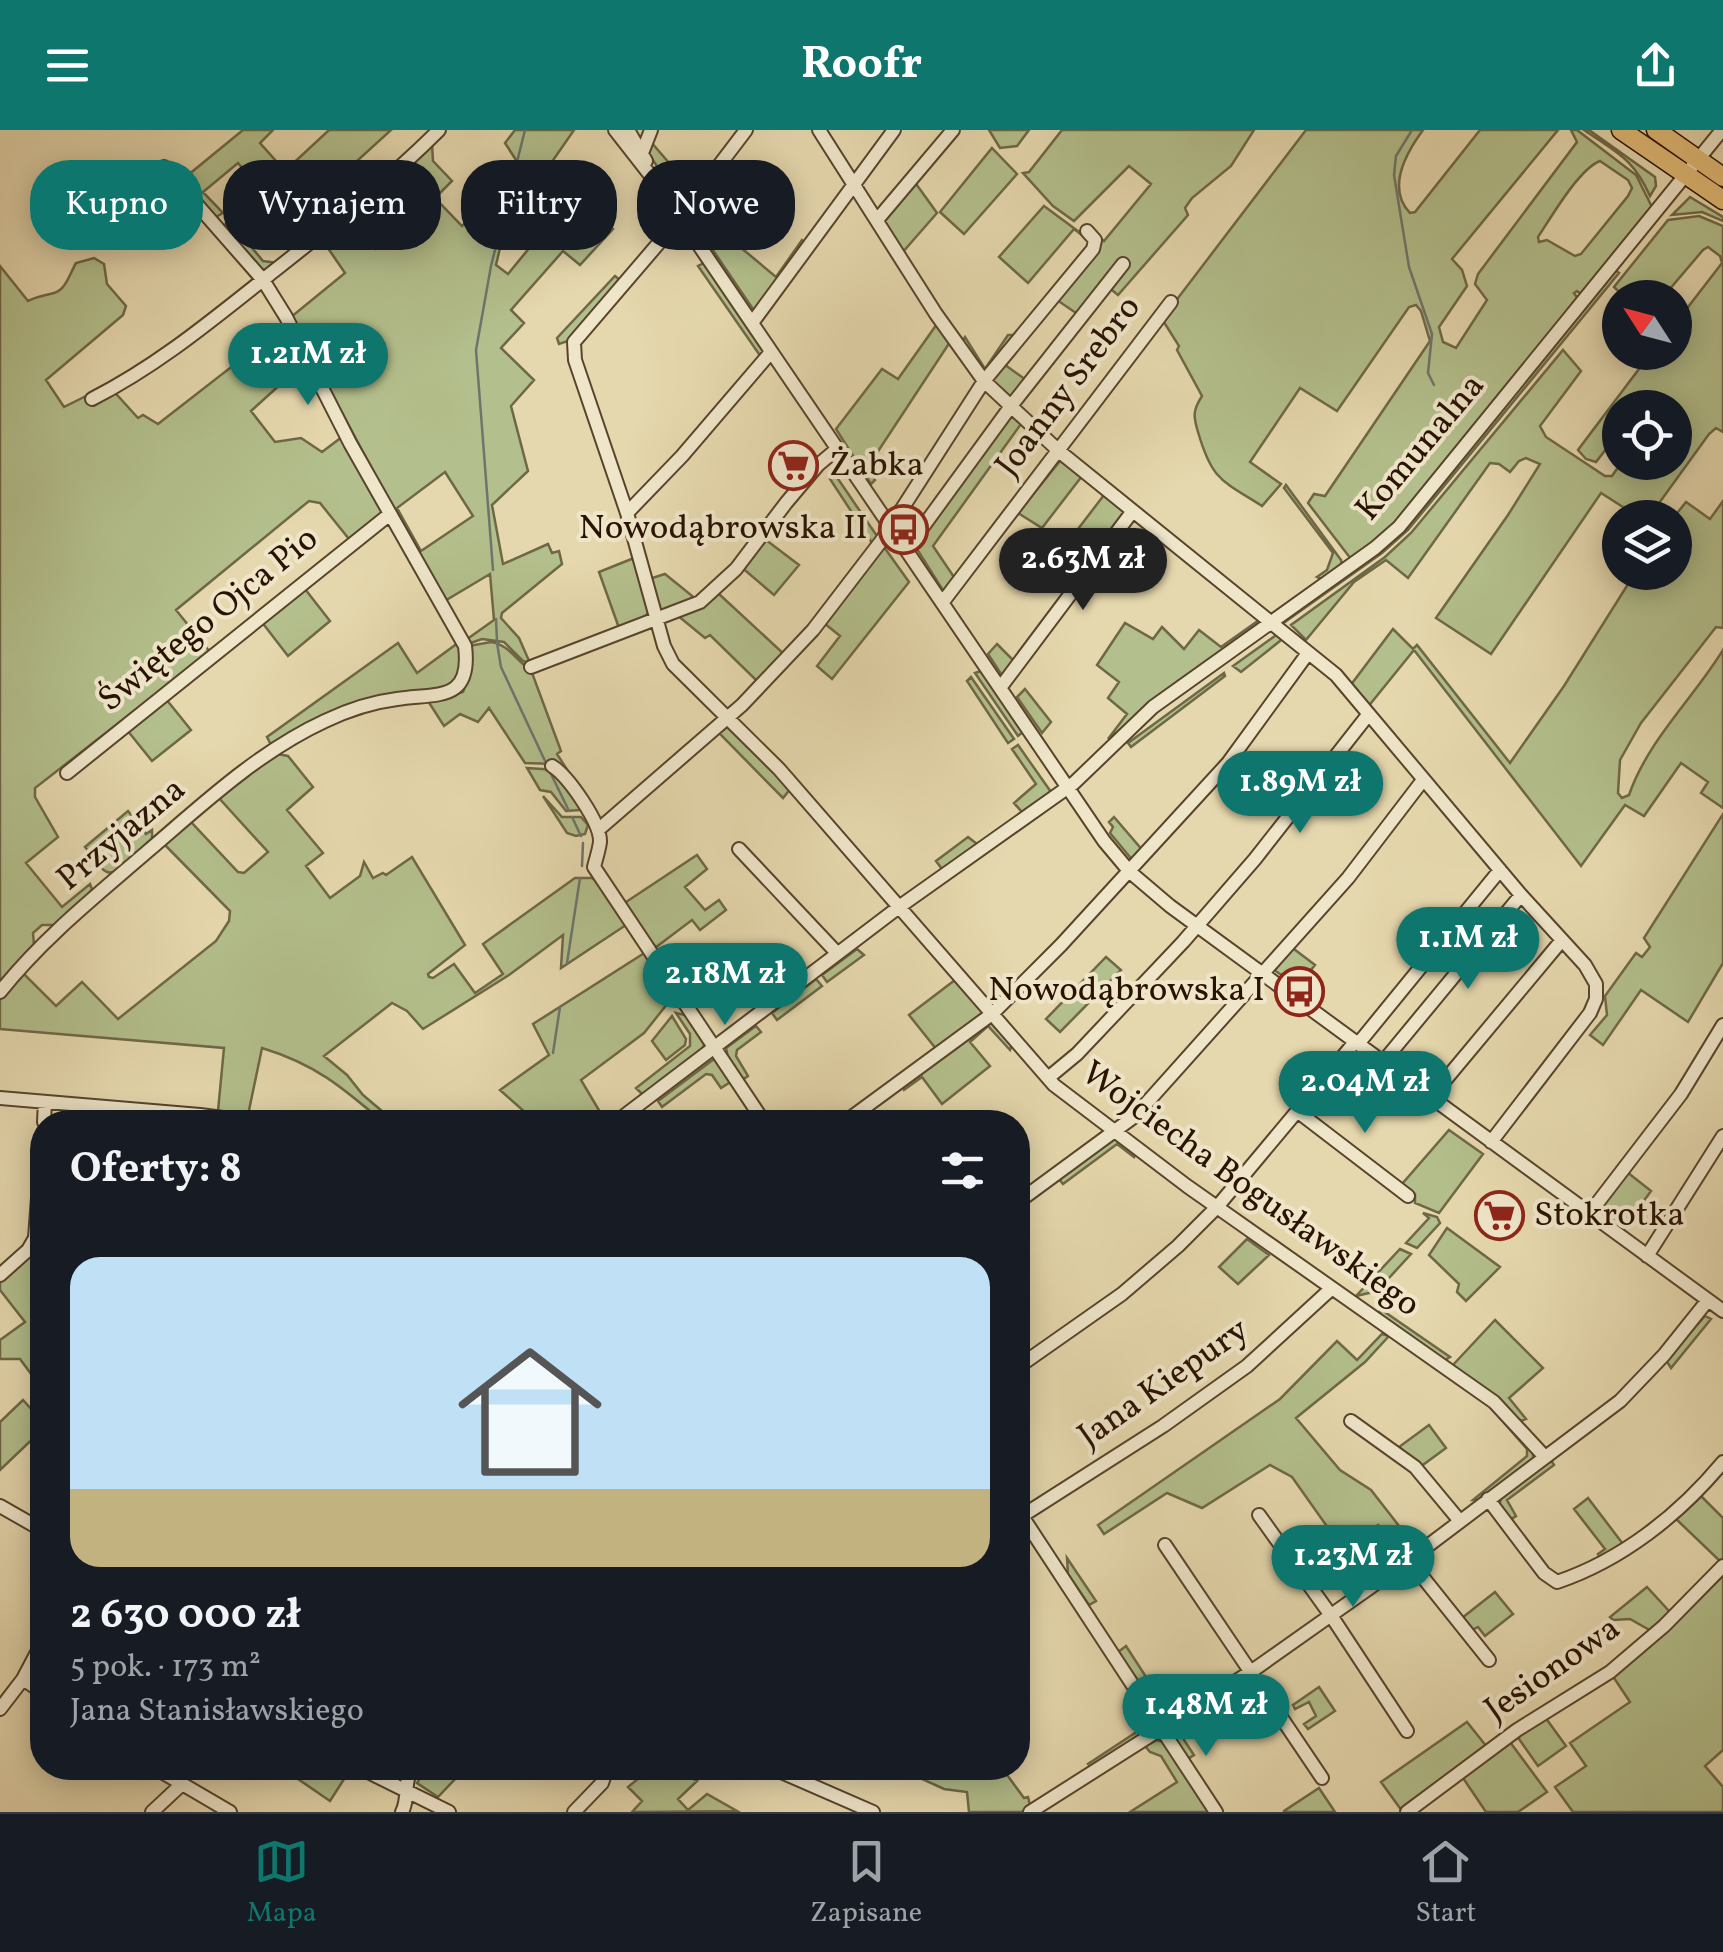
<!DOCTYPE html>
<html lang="pl">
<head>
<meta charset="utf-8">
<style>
	:root { --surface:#171b24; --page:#20242c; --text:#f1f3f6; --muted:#9ea1a6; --line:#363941; --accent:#0f766e }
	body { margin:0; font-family:Vollkorn,serif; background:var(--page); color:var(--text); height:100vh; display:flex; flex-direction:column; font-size:38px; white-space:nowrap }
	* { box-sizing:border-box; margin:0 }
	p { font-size:32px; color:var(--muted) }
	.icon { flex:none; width:55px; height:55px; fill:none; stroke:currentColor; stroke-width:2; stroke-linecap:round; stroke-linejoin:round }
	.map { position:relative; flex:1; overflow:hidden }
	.sheet { position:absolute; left:30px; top:980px; width:1000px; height:670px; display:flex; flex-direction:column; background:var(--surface); border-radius:40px; box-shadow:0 5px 25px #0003 }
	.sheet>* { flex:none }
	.top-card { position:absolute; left:30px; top:30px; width:1000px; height:90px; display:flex; gap:20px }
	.needle { width:65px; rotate:306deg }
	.buttons { position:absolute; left:1602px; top:150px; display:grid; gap:20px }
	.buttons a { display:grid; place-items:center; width:90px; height:90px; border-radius:50%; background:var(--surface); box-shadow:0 5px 25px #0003; font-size:50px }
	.price { position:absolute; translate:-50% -85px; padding:0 22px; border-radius:35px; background:var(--accent); color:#fff; font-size:32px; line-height:65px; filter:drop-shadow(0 2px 5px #0008) }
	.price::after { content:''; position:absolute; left:50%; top:60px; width:30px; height:22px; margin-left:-15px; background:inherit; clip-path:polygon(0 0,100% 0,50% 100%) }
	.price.on { background:#222; color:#fff }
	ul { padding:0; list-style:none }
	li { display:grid; align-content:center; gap:20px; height:530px; padding:0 40px }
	li span { display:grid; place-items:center; height:310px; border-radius:30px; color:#555 }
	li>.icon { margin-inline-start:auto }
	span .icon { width:180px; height:180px; fill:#fffc; stroke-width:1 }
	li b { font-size:42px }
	h2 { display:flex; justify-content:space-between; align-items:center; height:120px; padding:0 40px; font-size:42px }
	.chip { padding:0 35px; border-radius:40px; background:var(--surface); box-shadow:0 5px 25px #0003; font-size:35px; line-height:90px }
	.chip.on { background:var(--accent); color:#fff }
	header { display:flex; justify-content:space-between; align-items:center; height:130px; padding:0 40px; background:var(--accent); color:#fff; font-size:45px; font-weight:700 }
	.tab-bar { display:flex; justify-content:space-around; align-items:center; height:140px; border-top:2px solid var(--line); background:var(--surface); font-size:28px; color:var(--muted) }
	.tab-bar a { display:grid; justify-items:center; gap:5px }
	.tab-bar .on { color:var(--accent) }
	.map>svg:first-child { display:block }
</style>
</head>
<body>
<header><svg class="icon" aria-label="menu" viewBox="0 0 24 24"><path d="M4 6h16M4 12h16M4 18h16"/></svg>Roofr<svg class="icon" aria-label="share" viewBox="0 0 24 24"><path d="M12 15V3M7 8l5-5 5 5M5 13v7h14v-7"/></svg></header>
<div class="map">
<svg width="1723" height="1682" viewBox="0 0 1723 1682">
	<rect width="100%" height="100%" fill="#e6d8ae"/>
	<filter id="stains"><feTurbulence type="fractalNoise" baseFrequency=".002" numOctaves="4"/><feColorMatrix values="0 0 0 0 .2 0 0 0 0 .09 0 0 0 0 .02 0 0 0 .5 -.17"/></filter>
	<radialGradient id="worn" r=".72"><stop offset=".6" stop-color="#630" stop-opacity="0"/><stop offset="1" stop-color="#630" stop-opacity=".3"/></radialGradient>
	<path fill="#b3bf8c" stroke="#6e6846" stroke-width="2.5" fill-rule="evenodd" d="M243,0H273L260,13L285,41L329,0H391L311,73L302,63L278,81L238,33L203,62L223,83L216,87L182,50Z
		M515,0H574L504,101L496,135L508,144L558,83L576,99L594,80L613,99L580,135L563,121L511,180L524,193L501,218L534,250L511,276L528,341L492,375L503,434L548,414L552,423L559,421L562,434L502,483L501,488L519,508L530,533L523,531L504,512L482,509L468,514L466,510L494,490L490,444L443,472L291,187L345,143L321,108L348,87L376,119L434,68L407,37L432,13L433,31L452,51L435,68L462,96L513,41L516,30L505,13ZM445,342L473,386L421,421L397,378Z
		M989,0H1029L1017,16L1000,18Z
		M1062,0H1254L1231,36L1192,68L1185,78L1188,85L1118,165L1107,156L1076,183L1054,168L1097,106L1104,111L1151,54L1129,36L1074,91L1053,76L1023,43L1029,42Z
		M1306,0H1423C1406,23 1386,58 1410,83L1415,82L1480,0H1558L1452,129L1462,140L1467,156L1439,197L1443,212L1456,218L1487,170L1475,154L1478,144L1577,12L1571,0H1577L1636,45L1652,77L1581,164L1577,161L1574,163L1578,169L1388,401L1351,429L1308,373L1314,364L1325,366L1430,211L1421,181L1416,175L1409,177L1337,281L1300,258L1250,332L1281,354L1262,376C1221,350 1212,350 1198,302C1193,286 1193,280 1202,266L1177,220L1179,216L1162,189ZM1600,31L1628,50L1632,58L1628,66L1581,124L1575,126L1547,110L1539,112L1538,107C1552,86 1579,39 1600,31Z
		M1584,0H1589L1655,47L1656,56L1650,66C1633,28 1617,23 1584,0Z
		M651,12L682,48L698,53L686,71L680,72L649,24Z
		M992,18L1017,44L964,104L940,82Z
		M914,51L937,83L902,123L882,90Z
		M1690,67L1723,87V91L1702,82L1672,85Z
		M696,71L729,115L733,111L776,147L802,110L807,114L755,182L687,82Z
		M1044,76L1094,113L984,243L961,213L965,207L985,239L1008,205H1015L1091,112L1074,99L1028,153L999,127Z
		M1699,86L1723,96V302L1716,298L1709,304L1649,387L1637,386L1601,363L1491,524L1436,488L1508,385L1540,334L1526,328L1519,331L1510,342L1499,334L1490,333L1408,448L1386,430L1354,452L1306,510L1291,495L1385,427L1411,403L1563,220L1581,241L1540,296L1546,307L1605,346H1612L1621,333L1675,332V278L1657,277L1650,267L1638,277L1620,278V301L1596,332L1586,329L1578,320L1651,223L1675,222V194L1722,133L1720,126L1708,117L1703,120L1663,167H1624L1614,157L1668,90Z
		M228,89L263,131L278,133L269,140L260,139L224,97Z
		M94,128L104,134L107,154L126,176L123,185L46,250L64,277L108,255L138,288L143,285L158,294L284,196L304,233L251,281L275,312L301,308L322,322L342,307L383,384L349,409L320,373L309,371L176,480L210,522L35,658V667L58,707L26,733L62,777L90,754L92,759L86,768L55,795H42L33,803L34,815L0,854V136L28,171C38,166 44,166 54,163C66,160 70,143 76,133Z
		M704,133L765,222L761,227L698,136Z
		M1615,140L1619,143L1408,400L1382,423L1285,492L1286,487L1383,417Z
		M615,146L621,151L568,211L559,214L557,208Z
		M937,194L950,212L867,338L875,350L871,354L836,299L882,239L898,249Z
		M1001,232L1026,250L1009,269L992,254V246Z
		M1011,285L1021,294L933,416L956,450L944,462L915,416Z
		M1060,331L1082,346L1042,398L1018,383Z
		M834,343L879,409L874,416L830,349Z
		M1286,355L1341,430L1342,435L1322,449L1317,447L1327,440L1333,423L1284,358Z
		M1104,365L1124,382L1089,435L1065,416Z
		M1723,371V498L1716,497L1641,593L1620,630L1618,663L1622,668L1629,665C1648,610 1693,569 1723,520V678L1701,663L1708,652L1681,633L1644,686L1625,675L1581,736L1414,520L1367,578L1350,556L1393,499L1413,519L1417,515L1510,633L1564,556L1635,443L1675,442L1674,387L1686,372L1710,389Z
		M762,407L799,435L774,465L740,436Z
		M884,417L909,452L832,549L817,536L840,506L824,493Z
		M634,428L650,480L644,488L619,498L599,442Z
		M665,444L696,469L663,482L659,480L652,448Z
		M305,459L330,491L288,526L261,491Z
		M719,464L785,525L759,553L710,505L705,508L677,485Z
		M1259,490L1260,494L1108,609L1127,584L1108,568L1119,552L1097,535L1125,493L1153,509L1162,497L1184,519L1199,500L1221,517Z
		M1279,503L1285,507L1241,542L1233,536Z
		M491,512C510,515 516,531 531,540L561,621L557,624L602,694L555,634L525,633L489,578L478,592L460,584L444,596L428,571L463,562L471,541L469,516Z
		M398,513L417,543L458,513L463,523L460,547L448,557L410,565L275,614L270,613L267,607Z
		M997,514L1016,533L1003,547L988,524Z
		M981,541L1023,602L1018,606L975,543Z
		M1224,543L1225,546L1131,617L1128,613Z
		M971,547L1014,609L1008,613L967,551Z
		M1025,559L1051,592L1042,603L1017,567Z
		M166,569L191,600L152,631L127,600Z
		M730,595L791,658L783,668L719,603Z
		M1018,615L1051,662L1022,682L1014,673L1036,654L1012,619Z
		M277,624L288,626L313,657L287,680L323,723L306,736L330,768L360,746L364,732L373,748L383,743L386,745L412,727L465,815L428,844L429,847L433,848L454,834L475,863L503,844L483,814L575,748H592L598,752L626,795L561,838L563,805L509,845L423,899L407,881L392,873L324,926L347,945L363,965L395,992H383C342,957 315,934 262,918L248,985L218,981L224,918L0,899V869L22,842L56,876L82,852L118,889L216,811L229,791L230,781L163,713L190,691L238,742L244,743L268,722L218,667Z
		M527,638L556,640L581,680L566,681L551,662L540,660Z
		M543,666L562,687H581L588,695L585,704L576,706L567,703Z
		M128,681L146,704L152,700C152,707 153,710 149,716C142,725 118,746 107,742C99,739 91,724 85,717Z
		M1723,684V833L1688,892L1641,860L1603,915L1590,905L1607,885L1605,866L1636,823L1642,827L1650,817L1644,808Z
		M1114,687L1144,722L1134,732L1110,703L1113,697L1109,692Z
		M968,707L977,714L942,739L936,731Z
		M697,725L707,739L685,757L705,780L719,770L726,780L700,800L692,790L651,821L620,776Z
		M1290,816L1315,835L1298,856L1271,838Z
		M857,819L864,825L827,852L822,845Z
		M646,822L675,868L668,873L644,903L581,950L606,992H536L500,960L549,925L533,894Z
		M1106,827L1121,840L1060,902L1046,889Z
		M816,849L822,856L777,890L772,883Z
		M955,850L982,881L981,886L937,920L909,885Z
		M676,883L685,885L704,914L703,919L643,965L636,958L690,916V904Z
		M672,886L686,909L685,915L666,930L652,911Z
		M991,893L1012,915L1010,920L988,896L970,912L990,936L942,974L922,947L904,960L902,956Z
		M756,896L761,902L737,920L736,926L748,946L742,950L728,927L726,918Z
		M714,929L732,951L721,958L712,945L706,944L662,977L658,971Z
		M1449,1000L1483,1024L1439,1083L1415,1073V1064L1402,1054Z
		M1115,1008L1136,1023L1134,1027L1117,1014L1063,1054L1059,1049Z
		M1627,1042L1651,1061L1624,1098L1598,1079Z
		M1423,1083L1437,1087L1440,1093L1417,1118L1406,1113L1429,1088Z
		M1447,1098L1500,1137L1466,1171L1457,1162L1459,1154L1429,1125Z
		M1247,1109L1269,1125L1238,1154L1219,1137Z
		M37,1117L42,1123L40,1256L20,1229H0V1210L25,1192L0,1160V1149Z
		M1400,1119L1411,1124L1377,1161L1356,1166Z
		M1379,1178L1450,1227L1445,1230L1381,1186Z
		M1705,1186L1711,1189L1671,1238L1666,1230Z
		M1495,1190L1543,1238L1509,1268L1526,1289L1521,1291L1452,1236Z
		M1382,1204L1389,1206L1365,1232L1296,1288L1340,1340L1371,1360L1417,1419L1369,1455L1364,1449L1400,1423L1378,1395L1343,1419L1292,1347L1270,1335L1202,1378L1167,1363L1104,1404L1098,1395L1280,1269L1337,1211L1357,1230Z
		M23,1270L42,1291V1300L0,1340V1292Z
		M1503,1285L1533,1321V1329L1479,1370H1473L1527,1326V1319L1500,1288Z
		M1429,1295L1446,1318L1420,1337L1399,1317Z
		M1551,1330L1554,1335L1507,1370L1516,1386L1510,1390L1499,1376L1502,1365Z
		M1699,1364L1723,1388V1434L1675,1388Z
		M1588,1368L1623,1414L1600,1427L1598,1424L1605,1419L1574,1379Z
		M1067,1428L1096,1471L1089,1475L1068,1444Z
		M1723,1442V1620L1705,1636L1723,1657V1682H1573L1555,1657L1586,1636L1570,1613L1630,1572L1612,1545Z
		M1647,1457L1669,1481L1687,1470L1653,1502L1630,1489L1613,1490L1610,1487Z
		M1495,1462L1513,1484L1485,1506L1478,1497L1472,1500L1462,1488Z
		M1126,1516L1148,1550L1141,1555L1118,1522Z
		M1319,1557L1335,1581L1308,1599L1304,1594L1316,1586L1309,1572L1295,1579L1293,1575Z
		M1136,1571L1151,1592L1149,1601L1092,1638L1088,1634L1144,1597L1129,1575Z
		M1201,1579L1207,1586L1185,1602L1184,1610L1194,1625L1186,1630L1171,1604L1177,1595Z
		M1545,1587L1566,1616L1538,1636L1519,1609V1605Z
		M1467,1592L1487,1617L1402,1681L1381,1652Z
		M1157,1610L1163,1612L1212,1682H1130L1177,1652L1161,1626L1150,1622L1145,1616Z
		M1510,1612L1547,1662L1518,1682H1486L1461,1645Z
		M282,1638H334L346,1646L330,1671Z
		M433,1638H448L458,1646L438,1667L417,1653L423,1643H429Z
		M651,1638H673L697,1651L678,1669L688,1680L707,1664L737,1681L632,1682L642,1671L628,1657Z
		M927,1638H1002L1024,1668L1028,1667L1030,1675L1022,1682H969L967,1662L944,1659L920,1648Z
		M1319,1658L1335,1682H1284V1681Z"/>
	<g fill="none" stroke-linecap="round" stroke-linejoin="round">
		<path stroke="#6d756d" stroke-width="2.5" d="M1412,0L1396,26L1394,45L1409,137L1432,204L1428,243L1434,255
			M493,440L476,220L491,136L525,0
			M496,489L497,511
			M497,513L501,537L546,633
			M550,642L569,681
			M572,687L581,706
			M582,736L583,713
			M567,833L580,748
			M553,923L560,877"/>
		<defs>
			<path id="minor" d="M615,0L658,55L1104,711L1130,742L1170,776L1723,1181
				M628,0L646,31
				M746,0L670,100L574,212L575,230L627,383L664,516L673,534L779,639L1054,955L1187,1056L1494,1272L1545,1327
				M819,0L936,184L984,251L1060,322L1336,545L1521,765L1585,835L1596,854V869L1590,883L1491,1012
				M642,23L651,0
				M877,90L953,0
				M752,193L894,0
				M92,269C157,236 211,191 269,145C327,99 386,53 439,0
				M627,383L682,326L771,222
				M906,420L1011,276L1123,134
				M942,473L1171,172
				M531,537L700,472L736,439L786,373L818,335L837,319
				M1000,558L1132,382
				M552,636C568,646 601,693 600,712C599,720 596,729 594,737L764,992
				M67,643L390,384
				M598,700L742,575L813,500L882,410L984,251L1093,119L1095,110L1087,101
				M739,719L837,823
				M0,862C43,808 96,766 148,721C203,674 258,622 325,591C348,580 373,572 397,569C438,563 472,572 465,516L350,313L286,187L263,150L164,37
				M1358,914L1500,740
				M1383,932L1521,765
				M1048,948L1077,924L1183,812L1255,729L1368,585
				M1431,967L1562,810
				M0,968L200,985L254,992
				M1297,981L1408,1066
				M44,992L45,972
				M616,992L899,777L1074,653L1153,577L1375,418L1399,397L1722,0
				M845,992L992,884L1061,815L1228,633L1308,523
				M1018,1072L1135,986L1348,748L1423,650
				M1589,1084L1681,964L1723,895
				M1647,1126L1723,1006
				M0,1145L28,1120L35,1108L42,1013
				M1018,1237L1122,1164L1178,1116L1217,1077L1355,912
				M1351,1291L1415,1337L1459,1390
				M1488,1369L1544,1443L1557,1452C1622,1430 1679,1385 1723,1332
				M0,1376L42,1400
				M1018,1380L1216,1682
				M1259,1385L1332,1487L1407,1601
				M1022,1386L1163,1296L1247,1236L1332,1158
				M1165,1415L1322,1648
				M1409,1430L1489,1530
				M23,1549L42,1562
				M0,1579L23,1549L42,1513
				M155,1638L230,1682
				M360,1638L449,1682
				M772,1638L873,1682
				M152,1682L182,1654
				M402,1682C410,1667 402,1651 414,1638
				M574,1682L602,1653L607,1638
				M1030,1682L1252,1541L1409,1430L1620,1271L1664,1225L1708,1170
				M1407,1682L1517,1600L1610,1542L1664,1496L1723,1436"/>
			<path id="major" d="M1621,0L1723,70
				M1656,0L1723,47"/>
		</defs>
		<use href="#minor" stroke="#58442c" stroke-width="16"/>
		<use href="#major" stroke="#291200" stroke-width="21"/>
		<use href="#minor" stroke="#efe6ca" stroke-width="12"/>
		<use href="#major" stroke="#e3bc77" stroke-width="18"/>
	</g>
	<defs>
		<symbol id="supermarket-ring" viewBox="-11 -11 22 22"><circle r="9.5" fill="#efe6ca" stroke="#8f2418" stroke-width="1.5"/><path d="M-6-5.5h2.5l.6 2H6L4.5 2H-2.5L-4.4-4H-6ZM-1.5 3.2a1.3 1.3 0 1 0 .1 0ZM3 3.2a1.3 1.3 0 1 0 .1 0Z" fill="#8f2418"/></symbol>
		<symbol id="bus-ring" viewBox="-11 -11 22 22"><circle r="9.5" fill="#efe6ca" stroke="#8f2418" stroke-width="1.5"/><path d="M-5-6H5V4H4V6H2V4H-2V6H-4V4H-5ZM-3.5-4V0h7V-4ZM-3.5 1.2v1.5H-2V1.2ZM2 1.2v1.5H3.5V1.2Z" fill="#8f2418"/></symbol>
	</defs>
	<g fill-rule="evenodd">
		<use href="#supermarket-ring" x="766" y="308" width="55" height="55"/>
		<use href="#bus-ring" x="876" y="372" width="55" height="55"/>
		<use href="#bus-ring" x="1272" y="834" width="55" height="55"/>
		<use href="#supermarket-ring" x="1472" y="1058" width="55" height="55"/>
	</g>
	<g text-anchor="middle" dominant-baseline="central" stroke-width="8" stroke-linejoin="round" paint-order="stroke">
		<g font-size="35" fill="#291200" stroke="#efe6ca">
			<text transform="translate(1069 257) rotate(-53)">Joanny Srebro</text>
			<text transform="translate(1421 318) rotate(-50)">Komunalna</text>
			<text transform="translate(209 490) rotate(-39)">Świętego Ojca Pio</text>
			<text transform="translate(122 705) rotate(-40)">Przyjazna</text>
			<text transform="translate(1250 1060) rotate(36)">Wojciecha Bogusławskiego</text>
			<text transform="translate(1164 1254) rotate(-35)">Jana Kiepury</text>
			<text transform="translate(1553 1540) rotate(-35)">Jesionowa</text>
		</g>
		<g font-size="35" fill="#291200" stroke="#efe6ca" text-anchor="start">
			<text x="829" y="336">Żabka</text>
			<text x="868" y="399" text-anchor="end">Nowodąbrowska II</text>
			<text x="1265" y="861" text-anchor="end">Nowodąbrowska I</text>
			<text x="1534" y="1086">Stokrotka</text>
		</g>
	</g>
	<rect width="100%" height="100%" filter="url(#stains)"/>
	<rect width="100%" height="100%" fill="url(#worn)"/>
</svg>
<div class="buttons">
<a><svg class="needle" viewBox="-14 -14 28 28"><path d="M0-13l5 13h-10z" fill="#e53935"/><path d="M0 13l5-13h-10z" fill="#9ea1a6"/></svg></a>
<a><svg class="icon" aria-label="locate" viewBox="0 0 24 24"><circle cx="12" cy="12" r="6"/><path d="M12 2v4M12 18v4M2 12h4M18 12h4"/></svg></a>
<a><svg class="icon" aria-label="layers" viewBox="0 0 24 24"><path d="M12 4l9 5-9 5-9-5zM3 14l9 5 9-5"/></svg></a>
</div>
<b class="price" style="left:308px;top:278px">1.21M zł</b>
<b class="price on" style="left:1083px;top:483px">2.63M zł</b>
<b class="price" style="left:1300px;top:706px">1.89M zł</b>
<b class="price" style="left:1468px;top:862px">1.1M zł</b>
<b class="price" style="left:725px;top:898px">2.18M zł</b>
<b class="price" style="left:1365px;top:1006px">2.04M zł</b>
<b class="price" style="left:1353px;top:1480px">1.23M zł</b>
<b class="price" style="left:1206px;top:1629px">1.48M zł</b>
<div class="top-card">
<a class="chip on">Kupno</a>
<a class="chip">Wynajem</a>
<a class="chip">Filtry</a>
<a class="chip">Nowe</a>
</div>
<section class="sheet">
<h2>Oferty: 8<svg class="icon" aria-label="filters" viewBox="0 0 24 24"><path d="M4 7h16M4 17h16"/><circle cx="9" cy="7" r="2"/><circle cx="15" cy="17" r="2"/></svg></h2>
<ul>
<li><span style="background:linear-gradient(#bfe0f5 75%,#c2b280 0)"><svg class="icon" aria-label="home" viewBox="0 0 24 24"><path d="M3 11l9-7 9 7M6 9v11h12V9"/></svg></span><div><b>2 630 000 zł</b><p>5 pok. · 173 m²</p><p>Jana Stanisławskiego</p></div></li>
</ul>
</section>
</div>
<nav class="tab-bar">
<a class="on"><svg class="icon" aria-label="map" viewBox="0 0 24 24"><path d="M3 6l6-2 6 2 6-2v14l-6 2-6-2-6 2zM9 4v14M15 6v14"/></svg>Mapa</a>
<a><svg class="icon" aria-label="saved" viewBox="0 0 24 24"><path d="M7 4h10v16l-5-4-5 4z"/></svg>Zapisane</a>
<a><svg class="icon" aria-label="home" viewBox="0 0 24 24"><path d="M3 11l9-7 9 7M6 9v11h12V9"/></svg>Start</a>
</nav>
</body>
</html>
